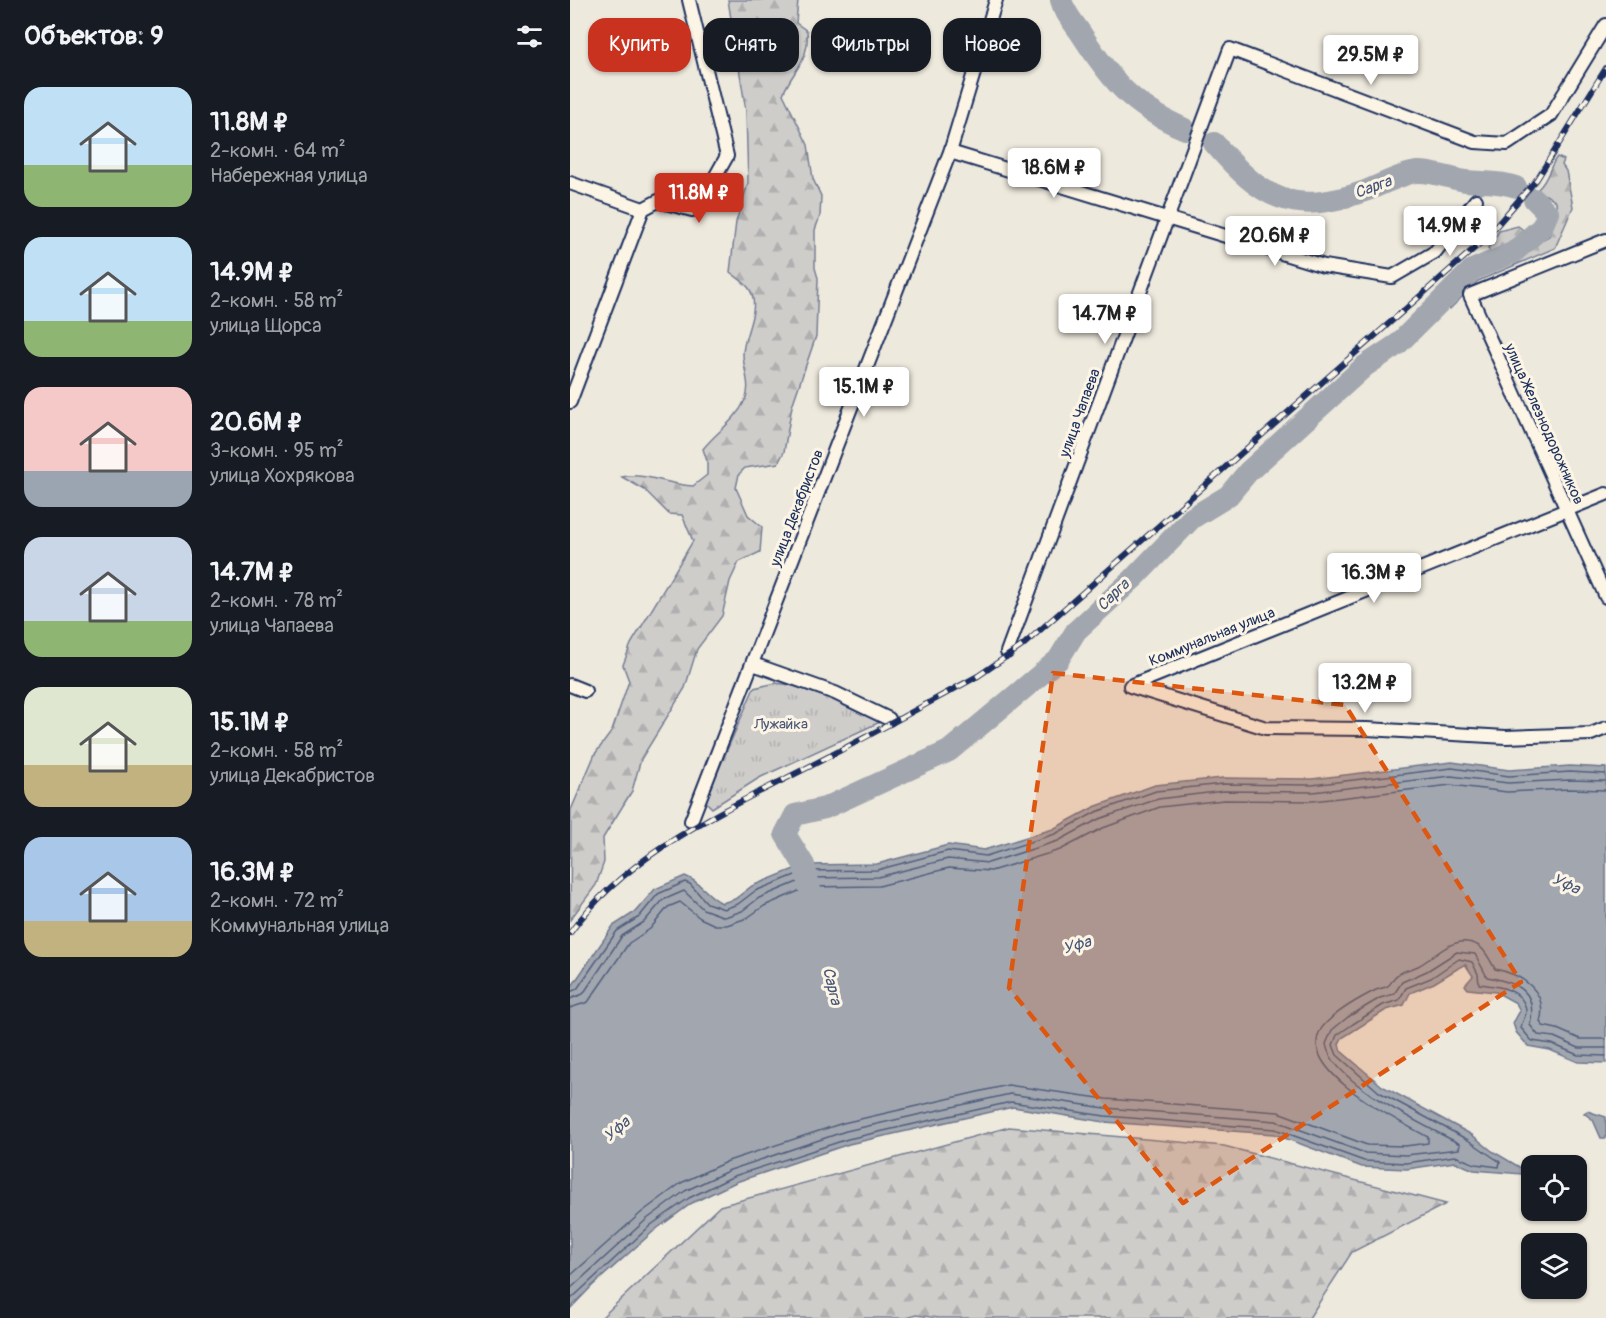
<!DOCTYPE html>
<html lang="ru">
<head>
<meta charset="utf-8">
<style>
	:root { --surface:#171b24; --page:#20242c; --text:#f1f3f6; --muted:#9ea1a6; --accent:#c8321e }
	body { margin:0; font-family:Pangolin,sans-serif; background:var(--page); color:var(--text); height:100vh; display:flex; flex-direction:column; font-size:22px; white-space:nowrap }
	* { box-sizing:border-box; margin:0 }
	p { font-size:20px; color:var(--muted) }
	.icon { flex:none; width:33px; height:33px; fill:none; stroke:currentColor; stroke-width:2; stroke-linecap:round; stroke-linejoin:round }
	.map { position:relative; flex:1; overflow:hidden }
	.panel { display:flex; flex-direction:column; background:var(--surface); width:570px }
	.panel>* { flex:none }
	.top-card { position:absolute; left:18px; top:18px; width:570px; height:54px; display:flex; gap:12px }
	.buttons { position:absolute; left:951px; top:1155px; display:grid; gap:12px }
	.buttons a { display:grid; place-items:center; width:66px; height:66px; border-radius:12px; background:var(--surface); box-shadow:0 2px 4px #0004; font-size:30px }
	.price { position:absolute; translate:-50% -51px; padding:0 14px; border-radius:6px; background:#fff; color:#222; font-size:20px; line-height:39px; filter:drop-shadow(0 2px 3px #0008) }
	.price::after { content:''; position:absolute; left:50%; top:36px; width:18px; height:14px; margin-left:-9px; background:inherit; clip-path:polygon(0 0,100% 0,50% 100%) }
	.price.current { background:var(--accent); color:#fff }
	ul { padding:0; list-style:none }
	li { display:flex; align-items:center; gap:18px; height:150px; padding:0 24px }
	li span { display:grid; place-items:center; flex:none; width:168px; height:120px; border-radius:18px; color:#555 }
	li>.icon { margin-inline-start:auto }
	span .icon { width:72px; height:72px; fill:#fffc; stroke-width:1 }
	li b { font-size:26px }
	h2 { display:flex; justify-content:space-between; align-items:center; height:72px; padding:0 24px; font-size:26px }
	.pill { padding:0 21px; border-radius:18px; background:var(--surface); box-shadow:0 2px 4px #0004; font-size:21px; line-height:54px }
	.pill.current { background:var(--accent); color:#fff }
	main { display:flex; flex:1; min-height:0 }
	.map>svg:first-child { display:block }
</style>
</head>
<body>
<main>
<section class="panel">
<h2>Объектов: 9<svg class="icon" aria-label="filters" viewBox="0 0 24 24"><path d="M4 7h16M4 17h16"/><circle cx="9" cy="7" r="2"/><circle cx="15" cy="17" r="2"/></svg></h2>
<ul>
<li><span style="background:linear-gradient(#bfe0f5 65%,#8fb573 0)"><svg class="icon" aria-label="home" viewBox="0 0 24 24"><path d="M3 11l9-7 9 7M6 9v11h12V9"/></svg></span><div><b>11.8M ₽</b><p>2-комн. · 64 m²</p><p>Набережная улица</p></div></li>
<li><span style="background:linear-gradient(#bfe0f5 70%,#8fb573 0)"><svg class="icon" aria-label="home" viewBox="0 0 24 24"><path d="M3 11l9-7 9 7M6 9v11h12V9"/></svg></span><div><b>14.9M ₽</b><p>2-комн. · 58 m²</p><p>улица Щорса</p></div></li>
<li><span style="background:linear-gradient(#f6c9c9 70%,#9aa5b1 0)"><svg class="icon" aria-label="home" viewBox="0 0 24 24"><path d="M3 11l9-7 9 7M6 9v11h12V9"/></svg></span><div><b>20.6M ₽</b><p>3-комн. · 95 m²</p><p>улица Хохрякова</p></div></li>
<li><span style="background:linear-gradient(#c9d6e8 70%,#8fb573 0)"><svg class="icon" aria-label="home" viewBox="0 0 24 24"><path d="M3 11l9-7 9 7M6 9v11h12V9"/></svg></span><div><b>14.7M ₽</b><p>2-комн. · 78 m²</p><p>улица Чапаева</p></div></li>
<li><span style="background:linear-gradient(#dfe7d0 65%,#c2b280 0)"><svg class="icon" aria-label="home" viewBox="0 0 24 24"><path d="M3 11l9-7 9 7M6 9v11h12V9"/></svg></span><div><b>15.1M ₽</b><p>2-комн. · 58 m²</p><p>улица Декабристов</p></div></li>
<li><span style="background:linear-gradient(#a9c7e8 70%,#c2b280 0)"><svg class="icon" aria-label="home" viewBox="0 0 24 24"><path d="M3 11l9-7 9 7M6 9v11h12V9"/></svg></span><div><b>16.3M ₽</b><p>2-комн. · 72 m²</p><p>Коммунальная улица</p></div></li>
</ul>
</section>
<div class="map">
<svg width="1036" height="1318" viewBox="0 0 1036 1318">
	<defs>
		<pattern id="forest-firs" width="22" height="20" patternUnits="userSpaceOnUse" patternTransform="scale(1.5)"><rect width="22" height="20" fill="#cfcdca"/><path d="M5 1l3.5 6h-7zM16 11l3.5 6h-7z" fill="#b1b0b0"/></pattern>
		<pattern id="park-tufts" width="24" height="20" patternUnits="userSpaceOnUse" patternTransform="scale(1.5)"><rect width="24" height="20" fill="#cfcdca"/><path d="M3 7l-1-3M5 7V3M7 7l1-3M15 17l-1-3M17 17v-4M19 17l1-3" fill="none" stroke="#b1b0b0"/></pattern>
	</defs>
	<rect width="100%" height="100%" fill="#eee9dd"/>
	<filter id="ink" filterUnits="userSpaceOnUse"><feTurbulence type="fractalNoise" baseFrequency=".0167" numOctaves="2"/><feDisplacementMap in="SourceGraphic" scale="12" xChannelSelector="R" yChannelSelector="G"/><feConvolveMatrix kernelMatrix="1 2 1 2 8 2 1 2 1" color-interpolation-filters="sRGB"/></filter>
	<g filter="url(#ink)">
		<path fill="url(#forest-firs)" stroke="#757e94" stroke-width="1.5" d="M158,0H228L226,23L237,31C240,61 224,68 213,94L238,145L243,179L251,196L250,216L245,230V268L248,278L246,336L222,406L214,452L208,463L175,468L169,474L166,488L178,515L192,527L190,552L169,562L160,581L152,616L127,649L115,688L71,759L62,791L33,838L34,862L26,885L0,920L1,810L25,754L42,731L59,681L53,665L61,644L123,541L112,515L99,514L75,490L52,477C75,472 98,485 123,486L137,475V461L133,449C147,431 166,421 175,400C182,385 173,370 173,354C173,335 191,309 180,290C176,283 166,277 160,272L166,222L178,183L176,111Z
			M987,157L994,160L992,165L996,171L1003,207L985,248L908,281L880,309L867,304L866,296L881,292L886,281L895,272C907,272 918,271 925,260L918,248L929,231L948,226L956,232L962,231L974,215L977,222L970,237L972,240L979,236L987,211L986,202L976,195L971,194L968,189C979,179 979,167 987,157Z
			M439,1127L654,1146L876,1204L782,1252L739,1318H368L346,1315L336,1318H31L150,1206Z"/>
		<path fill="url(#park-tufts)" stroke="#757e94" stroke-width="1.5" d="M206,683C242,687 277,704 310,718V722L189,778L142,808L135,801L184,688Z"/>
		<path fill="#a2a7af" stroke="#6c778f" stroke-width="1.5" d="M882,762L939,770L1000,766L1036,768V1063L1008,1062L980,1050L958,1046L946,1032L943,1023L950,1011L946,1003L926,992L898,989L895,985L903,976L895,964L864,983L840,993L834,1005L816,1010L772,1038L769,1044L771,1051L812,1086L902,1135L922,1151L951,1168L952,1174L904,1170L885,1162L837,1169L792,1167L704,1134L534,1122L443,1107L279,1144L166,1182L122,1203L85,1230L22,1286L0,1309V989L43,926L65,912L85,889L115,876C130,881 137,896 152,903L165,899L182,886L234,865L307,864L378,845L414,850L483,829L524,807L585,785L653,778L742,779Z
			M1017,1111L1036,1117V1138H1031L1023,1120L1014,1113Z"/>
		<g fill="none" stroke-linecap="round" stroke-linejoin="round">
			<path stroke="#515f7e" stroke-width="1.5" d="M0,992L7,989L47,931L69,917L88,894L115,882L120,884L137,903L154,909L168,904L185,891L235,871L307,870L378,851L416,856L485,834L526,812L586,791L653,784L742,785L882,768L939,776L1000,772L1036,774
				M0,999L13,994L52,936L74,922L93,900L114,891L133,909L155,917L172,911L189,898L237,878L308,877L378,859L418,863L488,841L529,819L588,799L654,791L743,792L881,776L938,783L1000,780L1036,781
				M0,1008L18,1002L59,943L80,929L98,907L110,902L130,918L145,925H157L177,918L194,906L238,887L309,886L379,868L421,871L490,850L533,828L590,807L654,800L743,801L881,785L937,792L1000,789L1036,790
				M0,1276L72,1212L111,1183L158,1161L273,1123L438,1085L536,1099L708,1112L797,1145L835,1146L858,1143V1137C830,1122 714,1065 756,1023C769,1010 790,998 806,990C810,988 816,988 819,985C822,982 823,977 827,975C834,970 842,969 848,966C864,958 878,940 897,942C913,943 918,957 925,969C951,974 979,991 970,1022L973,1026L987,1029L1010,1039H1036
				M0,1289L77,1219L115,1191L160,1170L276,1131L440,1094L535,1108L706,1121L795,1153L836,1155L889,1149L890,1144C856,1126 762,1083 756,1044L762,1030L778,1017L810,998L824,994L832,982L857,971L887,952L905,954L917,977C948,983 968,990 960,1025L968,1035L984,1037L1009,1048H1036
				M0,1300L81,1225L119,1198L164,1176L278,1139L441,1102L535,1116L705,1129L794,1161L836,1163L885,1156L905,1164L929,1167L930,1162L898,1140L809,1092L767,1055L763,1045L767,1035L783,1024L813,1005L829,1000L836,988L861,978L889,959L902,962L908,974L909,984C925,986 953,988 956,1010C957,1017 951,1021 951,1028L962,1041L982,1044L1008,1055L1036,1056"/>
			<path stroke="#a2a7af" stroke-width="22" d="M491,0C494,12 503,22 510,32C541,80 561,106 615,129
				M644,143C692,199 722,217 795,191C809,186 833,173 847,172C863,171 880,179 896,181C914,183 929,181 946,187
				M241,894L234,865L215,834L225,815L255,808L379,751L488,660L506,631L564,578L622,518L658,496L678,472L795,366L828,344L902,270L944,252L972,227L978,213L964,199"/>
			<defs>
				<path id="street" d="M380,152L754,266L822,277L865,252L906,200
					M0,183L73,209
					M1036,240L900,295L1036,597
					M0,402L73,209L88,201L122,210L130,204L157,156L119,0
					M437,652L660,49L905,142L937,144L981,115L1036,25
					M183,664L265,693L319,719
					M0,685L15,691
					M560,686L1036,494
					M560,686L696,728L797,729L936,737L1021,734L1036,728
					M121,821L380,152L426,0"/>
			</defs>
			<use href="#street" stroke="#1b2f5e" stroke-width="16"/>
			<use href="#street" stroke="#fcf5e5" stroke-width="12"/>
			<defs>
				<path id="rail" d="M0,933C59,850 164,806 252,760C305,733 356,704 408,676L452,646L915,239L967,179L1036,68"/>
			</defs>
			<use href="#rail" stroke="#1b2f5e" stroke-width="6"/>
			<use href="#rail" stroke="#fcf5e5" stroke-width="4" stroke-dasharray="11" stroke-linecap="butt"/>
		</g>
	</g>
	<path fill="#de5710" fill-opacity="0.2" stroke="#de5710" stroke-width="4.5" stroke-dasharray="12 8" stroke-linejoin="round" d="M483,673L775,705L951,982L613,1203L439,988Z"/>
	<g text-anchor="middle" dominant-baseline="central" stroke-width="6" stroke-linejoin="round" paint-order="stroke">
		<g font-size="15" fill="#1b2f5e" stroke="#fcf5e5">
			<text transform="translate(510 413) rotate(-70)">улица Чапаева</text>
			<text transform="translate(974 424) rotate(66)">улица Железнодорожников</text>
			<text transform="translate(227 508) rotate(-69)">улица Декабристов</text>
			<text transform="translate(642 637) rotate(-22)">Коммунальная улица</text>
		</g>
		<g font-size="15" fill="#485679" stroke="#fcf5e5">
			<text x="211" y="724">Лужайка</text>
		</g>
		<g font-size="16" font-style="italic" fill="#445376" stroke="#fcf5e5">
			<text transform="translate(803 187) rotate(-20)">Сарга</text>
			<text transform="translate(543 595) rotate(-44)">Сарга</text>
			<text transform="translate(996 884) rotate(25)">Уфа</text>
			<text transform="translate(507 945) rotate(-16)">Уфа</text>
			<text transform="translate(262 986) rotate(77)">Сарга</text>
			<text transform="translate(47 1129) rotate(-40)">Уфа</text>
		</g>
	</g>
</svg>
<div class="buttons">
<a><svg class="icon" aria-label="locate" viewBox="0 0 24 24"><circle cx="12" cy="12" r="6"/><path d="M12 2v4M12 18v4M2 12h4M18 12h4"/></svg></a>
<a><svg class="icon" aria-label="layers" viewBox="0 0 24 24"><path d="M12 4l9 5-9 5-9-5zM3 14l9 5 9-5"/></svg></a>
</div>
<b class="price" style="left:801px;top:86px">29.5M ₽</b>
<b class="price" style="left:484px;top:199px">18.6M ₽</b>
<b class="price current" style="left:129px;top:224px">11.8M ₽</b>
<b class="price" style="left:880px;top:257px">14.9M ₽</b>
<b class="price" style="left:705px;top:267px">20.6M ₽</b>
<b class="price" style="left:535px;top:345px">14.7M ₽</b>
<b class="price" style="left:294px;top:418px">15.1M ₽</b>
<b class="price" style="left:804px;top:604px">16.3M ₽</b>
<b class="price" style="left:795px;top:714px">13.2M ₽</b>
<div class="top-card">
<a class="pill current">Купить</a>
<a class="pill">Снять</a>
<a class="pill">Фильтры</a>
<a class="pill">Новое</a>
</div>
</div>
</main>
</body>
</html>
